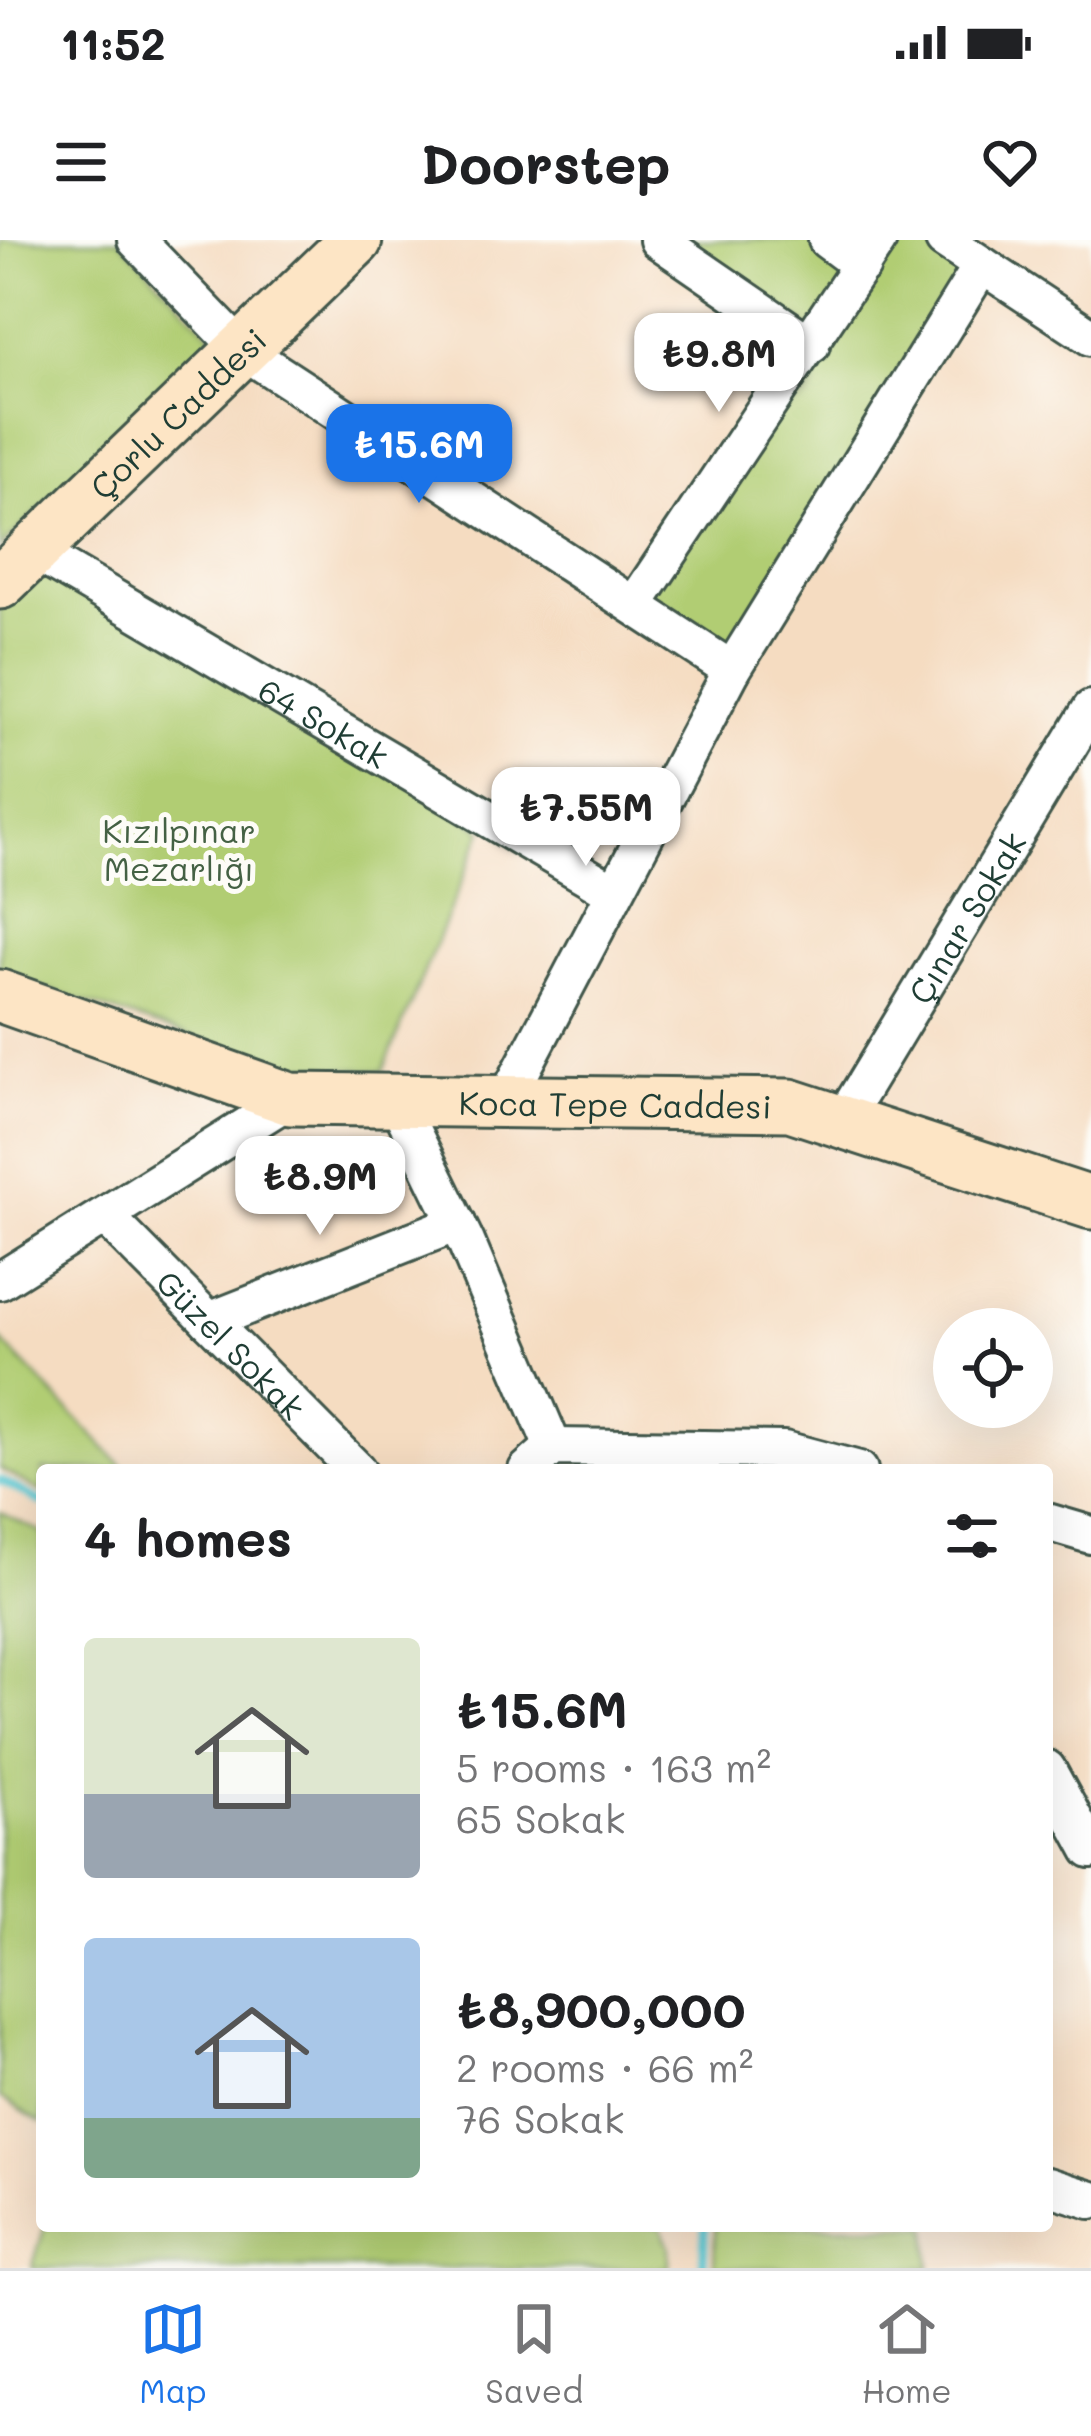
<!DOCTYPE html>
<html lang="en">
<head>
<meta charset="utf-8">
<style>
	:root { --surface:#fff; --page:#f6f6f6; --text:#202124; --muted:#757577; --line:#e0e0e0; --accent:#1a73e8 }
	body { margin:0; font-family:Mali,sans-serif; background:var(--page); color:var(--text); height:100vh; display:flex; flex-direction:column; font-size:45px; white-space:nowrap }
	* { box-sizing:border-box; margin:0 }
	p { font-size:39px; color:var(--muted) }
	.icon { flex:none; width:66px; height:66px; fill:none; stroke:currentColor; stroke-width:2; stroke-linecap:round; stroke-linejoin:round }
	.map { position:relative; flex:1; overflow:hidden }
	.panel { position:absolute; left:36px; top:1224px; width:1017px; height:768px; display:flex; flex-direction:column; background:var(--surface); border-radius:12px; box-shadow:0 12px 48px #0002 }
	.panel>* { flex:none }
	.controls { position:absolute; left:933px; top:1068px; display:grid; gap:24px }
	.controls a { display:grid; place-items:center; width:120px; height:120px; border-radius:50%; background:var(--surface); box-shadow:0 12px 48px #0002; font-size:60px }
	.price { position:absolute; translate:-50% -102px; padding:0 27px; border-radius:24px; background:#fff; color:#222; font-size:39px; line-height:78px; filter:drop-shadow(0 3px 6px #0008) }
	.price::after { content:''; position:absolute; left:50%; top:72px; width:36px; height:27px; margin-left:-18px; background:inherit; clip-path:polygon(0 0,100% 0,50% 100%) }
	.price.selected { background:var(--accent); color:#fff }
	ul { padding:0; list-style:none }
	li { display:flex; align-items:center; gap:36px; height:300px; padding:0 48px }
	li span { display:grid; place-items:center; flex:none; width:336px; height:240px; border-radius:12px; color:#555 }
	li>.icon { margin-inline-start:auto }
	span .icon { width:144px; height:144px; fill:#fffc; stroke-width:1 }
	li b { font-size:51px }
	h2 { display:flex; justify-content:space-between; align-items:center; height:144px; padding:0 48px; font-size:51px }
	.status { display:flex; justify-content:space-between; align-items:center; height:84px; padding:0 60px; background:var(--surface); direction:ltr }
	.status svg { height:33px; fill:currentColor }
	header { display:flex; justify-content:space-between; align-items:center; height:156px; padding:0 48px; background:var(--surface); font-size:54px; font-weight:700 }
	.tabs { display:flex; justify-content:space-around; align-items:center; height:168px; border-top:3px solid var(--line); background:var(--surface); font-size:33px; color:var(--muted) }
	.tabs a { display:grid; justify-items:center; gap:6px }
	.tabs .selected { color:var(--accent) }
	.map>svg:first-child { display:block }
</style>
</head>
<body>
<div class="status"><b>11:52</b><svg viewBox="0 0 49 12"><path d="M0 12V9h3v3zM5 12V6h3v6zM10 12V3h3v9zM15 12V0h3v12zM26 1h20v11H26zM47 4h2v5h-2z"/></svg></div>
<header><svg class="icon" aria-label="menu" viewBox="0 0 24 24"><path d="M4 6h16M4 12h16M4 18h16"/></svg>Doorstep<svg class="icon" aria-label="heart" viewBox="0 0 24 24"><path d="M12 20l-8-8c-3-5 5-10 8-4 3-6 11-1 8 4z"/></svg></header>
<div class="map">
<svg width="1091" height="2028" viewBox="0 0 1091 2028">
	<rect width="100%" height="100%" fill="#fdfcf7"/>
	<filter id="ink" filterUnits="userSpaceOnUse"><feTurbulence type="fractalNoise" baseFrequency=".00833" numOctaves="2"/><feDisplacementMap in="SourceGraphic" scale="24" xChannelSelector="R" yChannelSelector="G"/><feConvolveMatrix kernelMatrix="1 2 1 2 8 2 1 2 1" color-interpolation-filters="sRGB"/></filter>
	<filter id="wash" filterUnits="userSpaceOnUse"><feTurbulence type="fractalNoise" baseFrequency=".004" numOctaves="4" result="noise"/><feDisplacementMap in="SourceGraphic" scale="48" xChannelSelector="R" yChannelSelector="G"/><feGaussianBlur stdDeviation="2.7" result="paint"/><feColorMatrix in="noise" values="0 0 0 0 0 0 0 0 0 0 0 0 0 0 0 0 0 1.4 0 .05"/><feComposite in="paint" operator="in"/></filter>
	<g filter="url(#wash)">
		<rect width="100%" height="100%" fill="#f5dcc1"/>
		<path fill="#b1cd73" stroke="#688554" stroke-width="3" d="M0,0H119L215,99L0,308Z
			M658,0H944L982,25L732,430L635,364L810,105Z
			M47,316L483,590L383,831L274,824L0,734V364Z
			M0,1099L126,1230H42V1252L0,1229Z
			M0,1272L42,1293V1883L0,1857Z
			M45,1986H660L669,2006V2028H32Z
			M715,1986H928L930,2028H714Z"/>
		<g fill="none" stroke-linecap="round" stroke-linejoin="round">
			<path stroke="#5cc8d2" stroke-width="9" d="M0,1240L42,1263
				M703,2028L705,1986"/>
		</g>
	</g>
	<g filter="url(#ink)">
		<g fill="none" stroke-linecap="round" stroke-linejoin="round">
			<defs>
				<g id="street">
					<path d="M136,0L241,109L732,430"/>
					<path d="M658,0L811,105"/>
					<path d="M827,0L862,26"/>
					<path d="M944,0L1091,97"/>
					<path id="s1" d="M32,310L614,652"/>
					<path d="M635,364L878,0"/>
					<path d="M397,861L466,1002L553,1207"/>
					<path d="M505,862L732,430L982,25"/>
					<path id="s2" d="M840,885L1091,469"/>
					<path id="s3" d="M105,976L357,1230"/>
					<path d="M0,1041L290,859"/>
					<path d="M209,1081L457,983"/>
					<path d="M527,1230L553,1207L784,1210L859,1230"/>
					<path d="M1047,1282L1091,1295"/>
					<path d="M1047,1529L1091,1610"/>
					<path d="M1047,1946L1091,1960"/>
				</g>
				<g id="secondary">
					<path id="s4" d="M0,343L356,0"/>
					<path id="s5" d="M0,756L290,859L790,865L1091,963"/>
				</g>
			</defs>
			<use href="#street" stroke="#3f5549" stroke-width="42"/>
			<use href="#secondary" stroke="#3f5549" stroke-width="57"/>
			<use href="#street" stroke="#fff" stroke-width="36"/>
			<use href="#secondary" stroke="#fde5c5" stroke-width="51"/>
		</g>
	</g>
	<g text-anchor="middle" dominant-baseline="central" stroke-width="10" stroke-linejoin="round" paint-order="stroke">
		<g font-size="33" fill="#1f3d34" stroke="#fdfcf7">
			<text stroke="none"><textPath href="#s4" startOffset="246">Çorlu Caddesi</textPath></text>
			<text stroke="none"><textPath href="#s1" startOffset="339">64 Sokak</textPath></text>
			<text stroke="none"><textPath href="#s2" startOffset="243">Çınar Sokak</textPath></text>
			<text stroke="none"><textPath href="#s5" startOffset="633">Koca Tepe Caddesi</textPath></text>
			<text stroke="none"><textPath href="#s3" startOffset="180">Güzel Sokak</textPath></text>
		</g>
		<g font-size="33" fill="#446144" stroke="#fdfcf7">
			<text x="179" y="589">Kızılpınar<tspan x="179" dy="38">Mezarlığı</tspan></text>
		</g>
	</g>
</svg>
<div class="controls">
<a><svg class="icon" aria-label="locate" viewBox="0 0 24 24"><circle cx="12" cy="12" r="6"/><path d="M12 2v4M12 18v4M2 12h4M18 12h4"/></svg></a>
</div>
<b class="price" style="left:719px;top:175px">₺9.8M</b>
<b class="price selected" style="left:419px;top:266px">₺15.6M</b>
<b class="price" style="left:586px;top:629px">₺7.55M</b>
<b class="price" style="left:320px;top:998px">₺8.9M</b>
<section class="panel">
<h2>4 homes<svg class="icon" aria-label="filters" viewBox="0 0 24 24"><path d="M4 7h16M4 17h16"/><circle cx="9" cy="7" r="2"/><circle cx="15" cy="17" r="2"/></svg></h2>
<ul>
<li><span style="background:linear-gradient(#dfe7d0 65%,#9aa5b1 0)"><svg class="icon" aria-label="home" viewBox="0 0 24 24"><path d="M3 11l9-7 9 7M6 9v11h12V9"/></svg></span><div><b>₺15.6M</b><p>5 rooms · 163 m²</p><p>65 Sokak</p></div></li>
<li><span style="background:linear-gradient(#a9c7e8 75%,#7fa58c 0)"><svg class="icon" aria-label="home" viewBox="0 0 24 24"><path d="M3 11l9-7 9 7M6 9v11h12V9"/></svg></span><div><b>₺8,900,000</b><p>2 rooms · 66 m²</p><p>76 Sokak</p></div></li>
</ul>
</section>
</div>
<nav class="tabs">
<a class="selected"><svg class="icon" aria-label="map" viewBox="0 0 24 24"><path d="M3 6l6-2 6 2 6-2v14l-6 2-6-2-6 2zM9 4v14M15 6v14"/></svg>Map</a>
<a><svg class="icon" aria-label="saved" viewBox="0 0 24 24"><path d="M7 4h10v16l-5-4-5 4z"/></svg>Saved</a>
<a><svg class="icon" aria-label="home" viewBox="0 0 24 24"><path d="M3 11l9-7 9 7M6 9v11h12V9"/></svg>Home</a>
</nav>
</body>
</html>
